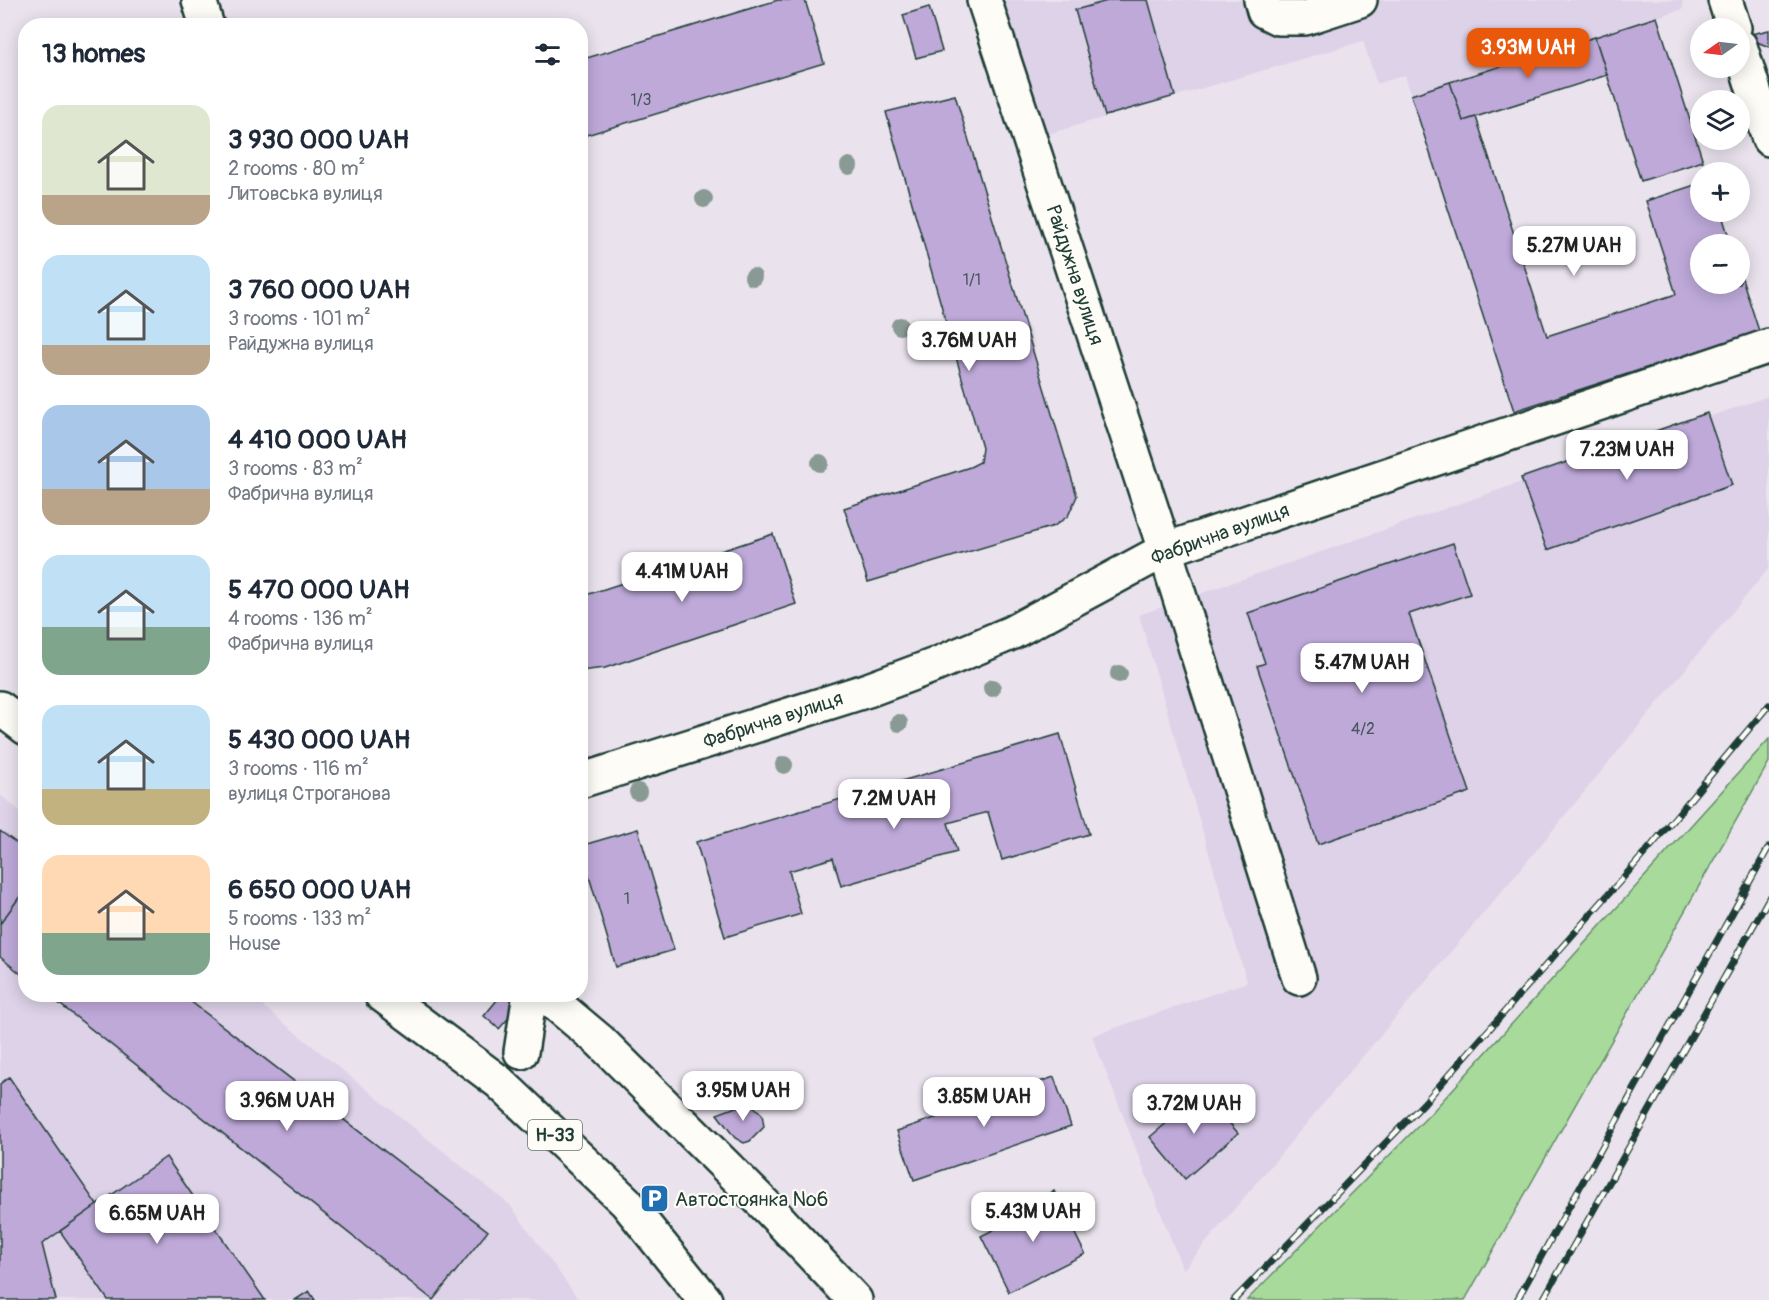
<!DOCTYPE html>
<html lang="en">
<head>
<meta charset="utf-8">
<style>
	:root { --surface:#fff; --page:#f6f6f7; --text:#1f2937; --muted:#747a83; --accent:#ea580c }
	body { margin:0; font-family:Pangolin,sans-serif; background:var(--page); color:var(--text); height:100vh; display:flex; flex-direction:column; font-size:22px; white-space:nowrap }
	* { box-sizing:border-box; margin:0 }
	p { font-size:20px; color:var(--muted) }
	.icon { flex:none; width:33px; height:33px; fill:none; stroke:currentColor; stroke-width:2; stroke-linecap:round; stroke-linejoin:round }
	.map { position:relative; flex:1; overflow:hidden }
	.details { position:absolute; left:18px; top:18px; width:570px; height:984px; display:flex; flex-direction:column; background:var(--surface); border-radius:24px; box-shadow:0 3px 15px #0003 }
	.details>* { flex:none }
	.needle { width:39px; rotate:256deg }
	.buttons { position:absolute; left:1690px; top:18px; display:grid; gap:12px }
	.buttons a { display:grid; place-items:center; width:60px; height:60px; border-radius:50%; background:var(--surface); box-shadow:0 3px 15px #0003; font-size:30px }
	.price { position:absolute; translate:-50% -51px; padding:0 14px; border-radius:12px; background:#fff; color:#222; font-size:20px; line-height:39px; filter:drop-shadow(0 2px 3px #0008) }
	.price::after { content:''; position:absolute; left:50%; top:36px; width:18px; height:14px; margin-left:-9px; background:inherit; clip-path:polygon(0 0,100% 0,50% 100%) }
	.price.active { background:var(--accent); color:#fff }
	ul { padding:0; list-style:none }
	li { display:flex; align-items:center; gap:18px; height:150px; padding:0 24px }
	li span { display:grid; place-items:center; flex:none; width:168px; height:120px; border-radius:18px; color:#555 }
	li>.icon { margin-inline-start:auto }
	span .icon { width:72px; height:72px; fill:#fffc; stroke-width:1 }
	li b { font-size:26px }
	h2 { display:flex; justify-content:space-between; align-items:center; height:72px; padding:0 24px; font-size:26px }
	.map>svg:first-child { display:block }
</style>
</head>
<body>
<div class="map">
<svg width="1769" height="1300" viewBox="0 0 1769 1300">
	<rect width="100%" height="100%" fill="#eae3ee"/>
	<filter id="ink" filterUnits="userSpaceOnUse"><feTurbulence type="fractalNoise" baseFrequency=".0167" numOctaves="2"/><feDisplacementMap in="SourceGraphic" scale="12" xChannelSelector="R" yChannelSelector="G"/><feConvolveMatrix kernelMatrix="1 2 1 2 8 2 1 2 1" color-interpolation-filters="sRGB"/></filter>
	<g filter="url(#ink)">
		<path fill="#ddd2e8" d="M989,0H1682L1683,9L1411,95L1405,75L1377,84L1363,41L1031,139Z
			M1769,396V568L1529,859L1183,1270L1092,1036L1247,982L1139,615Z
			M0,795L25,815L26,994L249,995L510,1205L579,1300H0Z"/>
		<path fill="#a8da9b" stroke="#648c68" stroke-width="1.5" d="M1769,739V762L1465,1300H1247L1434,1110Z"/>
		<path fill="#bea9d9" stroke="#1f3d34" stroke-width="1.5" d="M778,0H805L824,63L580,137V60Z
			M1111,0H1148L1175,96L1105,116L1075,10Z
			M929,7L942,51L916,58L903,15Z
			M1657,17L1703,161L1641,181L1595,37Z
			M1769,30V47L1743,36Z
			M1595,37L1607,75L1463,121L1450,82Z
			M1450,82L1463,121L1476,117L1547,336L1676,294L1646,201L1701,183V212H1721L1731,244H1701V284H1740V272L1759,331L1514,411L1411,95Z
			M955,95L1077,496L1068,516L1054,526L868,582L844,508L970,467L980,462L982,448L886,112Z
			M1707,413L1732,485L1547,550L1521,478Z
			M773,534L796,604L605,668L580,671V593L589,594Z
			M1453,543L1470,594L1409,614L1470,792L1318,844L1257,666L1265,663L1248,613Z
			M1060,734L1089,834L1002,860L988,812L948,823L957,852L841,886L833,858L789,871L801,914L725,937L696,842Z
			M638,829L674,950L616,967L580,846Z
			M0,831L26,850V888L0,924Z
			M26,888V978L0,957V924Z
			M47,994H181L488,1231L433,1300Z
			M502,994H509L520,1005L499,1029L484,1016Z
			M9,1077L97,1205L42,1244L56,1300H0V1084Z
			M1054,1077L1071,1126L914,1180L897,1131Z
			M1203,1092L1238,1133L1185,1179L1150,1137Z
			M749,1102L762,1114L764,1127L750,1141L744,1143L735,1138L717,1114Z
			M166,1157L265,1300H108L60,1231Z
			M1054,1191L1085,1254L1009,1292L981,1236L1026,1213L1023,1207Z
			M309,1291L315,1300H295Z"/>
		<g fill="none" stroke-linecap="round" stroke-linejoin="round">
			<defs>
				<path id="minor" d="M199,0L207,26
					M984,0L1165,550L1299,978
					M1261,0L1264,11L1278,18H1305L1360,0
					M1725,0L1734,28
					M1740,46L1769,139
					M580,781L868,690L935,665L1011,633L1165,550L1769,346
					M544,994L600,1041L769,1209L855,1300
					M521,1052L530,994"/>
				<path id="major" d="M0,708L26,728
					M381,994L499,1082L626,1202L705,1300"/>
			</defs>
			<use href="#minor" stroke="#1f3d34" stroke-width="38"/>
			<use href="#major" stroke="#1f3d34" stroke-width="38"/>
			<use href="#minor" stroke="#fdfcf7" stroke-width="33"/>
			<use href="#major" stroke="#fdfcf7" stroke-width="33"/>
			<defs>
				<path id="rail" d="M1234,1300L1424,1103L1652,845L1769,705
					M1517,1300L1769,847
					M1543,1300L1769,898"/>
			</defs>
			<use href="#rail" stroke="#1f3d34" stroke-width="7"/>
			<use href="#rail" stroke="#fdfcf7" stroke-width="4.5" stroke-dasharray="14" stroke-linecap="butt"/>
		</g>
		<g fill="#899993">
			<circle cx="849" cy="166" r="9"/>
			<circle cx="704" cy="199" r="9"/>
			<circle cx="753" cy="277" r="9"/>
			<circle cx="900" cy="326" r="9"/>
			<circle cx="820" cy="463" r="9"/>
			<circle cx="1119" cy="674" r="9"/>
			<circle cx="992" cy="688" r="9"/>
			<circle cx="899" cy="723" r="9"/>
			<circle cx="784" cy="765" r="9"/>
			<circle cx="638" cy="792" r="9"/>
		</g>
	</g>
	<defs>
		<symbol id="parking-square" viewBox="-11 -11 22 22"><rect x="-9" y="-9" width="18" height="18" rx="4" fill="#1f6fb2" stroke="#fdfcf7"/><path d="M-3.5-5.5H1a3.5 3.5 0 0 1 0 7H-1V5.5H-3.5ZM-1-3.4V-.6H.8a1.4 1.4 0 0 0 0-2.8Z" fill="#fff"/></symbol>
	</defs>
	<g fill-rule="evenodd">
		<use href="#parking-square" x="638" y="1182" width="33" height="33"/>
	</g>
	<g text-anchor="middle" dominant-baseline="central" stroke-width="4.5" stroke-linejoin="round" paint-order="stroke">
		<g font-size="16" fill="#47585d">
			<text x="641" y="100">1/3</text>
			<text x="972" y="280">1/1</text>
			<text x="1363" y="729">4/2</text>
			<text x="627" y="899">1</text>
		</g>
		<rect fill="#fdfcf7" stroke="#62766e" stroke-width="1.5" x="528" y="1120" width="54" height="30" rx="4.5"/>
		<g font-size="18" font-weight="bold" fill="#1f3d34">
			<text x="555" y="1135">Н-33</text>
		</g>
		<g font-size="20" fill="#1f3d34" stroke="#fdfcf7">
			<text transform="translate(1075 275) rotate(72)">Райдужна вулиця</text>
			<text transform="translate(1220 534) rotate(-20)">Фабрична вулиця</text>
			<text transform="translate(773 720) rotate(-18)">Фабрична вулиця</text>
		</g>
		<g font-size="20" fill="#1f3d34" stroke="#fdfcf7" text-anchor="start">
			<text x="675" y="1199">Автостоянка №6</text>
		</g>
	</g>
</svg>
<div class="buttons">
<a><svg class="needle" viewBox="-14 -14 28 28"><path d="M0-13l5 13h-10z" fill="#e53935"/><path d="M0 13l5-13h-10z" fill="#747a83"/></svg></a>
<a><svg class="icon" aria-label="layers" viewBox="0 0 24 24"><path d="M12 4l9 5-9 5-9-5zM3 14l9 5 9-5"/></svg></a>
<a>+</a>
<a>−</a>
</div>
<b class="price active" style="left:1528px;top:79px">3.93M UAH</b>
<b class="price" style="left:1574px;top:277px">5.27M UAH</b>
<b class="price" style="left:969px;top:372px">3.76M UAH</b>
<b class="price" style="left:1627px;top:481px">7.23M UAH</b>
<b class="price" style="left:682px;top:603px">4.41M UAH</b>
<b class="price" style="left:1362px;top:694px">5.47M UAH</b>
<b class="price" style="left:894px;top:830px">7.2M UAH</b>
<b class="price" style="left:743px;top:1122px">3.95M UAH</b>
<b class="price" style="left:984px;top:1128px">3.85M UAH</b>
<b class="price" style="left:287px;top:1132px">3.96M UAH</b>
<b class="price" style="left:1194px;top:1135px">3.72M UAH</b>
<b class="price" style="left:1033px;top:1243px">5.43M UAH</b>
<b class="price" style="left:157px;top:1245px">6.65M UAH</b>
<section class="details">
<h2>13 homes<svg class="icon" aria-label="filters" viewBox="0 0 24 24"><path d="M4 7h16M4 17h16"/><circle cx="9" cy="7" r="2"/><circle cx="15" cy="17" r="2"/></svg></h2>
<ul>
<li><span style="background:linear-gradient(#dfe7d0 75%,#b9a48a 0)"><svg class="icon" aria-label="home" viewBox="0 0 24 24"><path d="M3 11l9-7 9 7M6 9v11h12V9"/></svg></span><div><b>3 930 000 UAH</b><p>2 rooms · 80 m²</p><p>Литовська вулиця</p></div></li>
<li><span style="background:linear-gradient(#bfe0f5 75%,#b9a48a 0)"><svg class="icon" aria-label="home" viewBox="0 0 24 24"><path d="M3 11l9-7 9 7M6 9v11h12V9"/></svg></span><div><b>3 760 000 UAH</b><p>3 rooms · 101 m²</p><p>Райдужна вулиця</p></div></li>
<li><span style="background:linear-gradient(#a9c7e8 70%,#b9a48a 0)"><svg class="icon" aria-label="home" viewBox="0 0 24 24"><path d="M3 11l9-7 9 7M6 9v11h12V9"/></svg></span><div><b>4 410 000 UAH</b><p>3 rooms · 83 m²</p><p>Фабрична вулиця</p></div></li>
<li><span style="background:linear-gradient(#bfe0f5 60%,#7fa58c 0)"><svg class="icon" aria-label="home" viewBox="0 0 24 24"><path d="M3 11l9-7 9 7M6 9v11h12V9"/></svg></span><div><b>5 470 000 UAH</b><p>4 rooms · 136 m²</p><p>Фабрична вулиця</p></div></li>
<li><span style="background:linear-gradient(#bfe0f5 70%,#c2b280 0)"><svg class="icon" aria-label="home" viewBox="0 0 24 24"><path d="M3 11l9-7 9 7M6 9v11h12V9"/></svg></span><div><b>5 430 000 UAH</b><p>3 rooms · 116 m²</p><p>вулиця Строганова</p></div></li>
<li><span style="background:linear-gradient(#ffd9b3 65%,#7fa58c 0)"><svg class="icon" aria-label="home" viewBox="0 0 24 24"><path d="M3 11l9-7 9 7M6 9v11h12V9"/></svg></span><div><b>6 650 000 UAH</b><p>5 rooms · 133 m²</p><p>House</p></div></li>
</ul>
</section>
</div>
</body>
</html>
